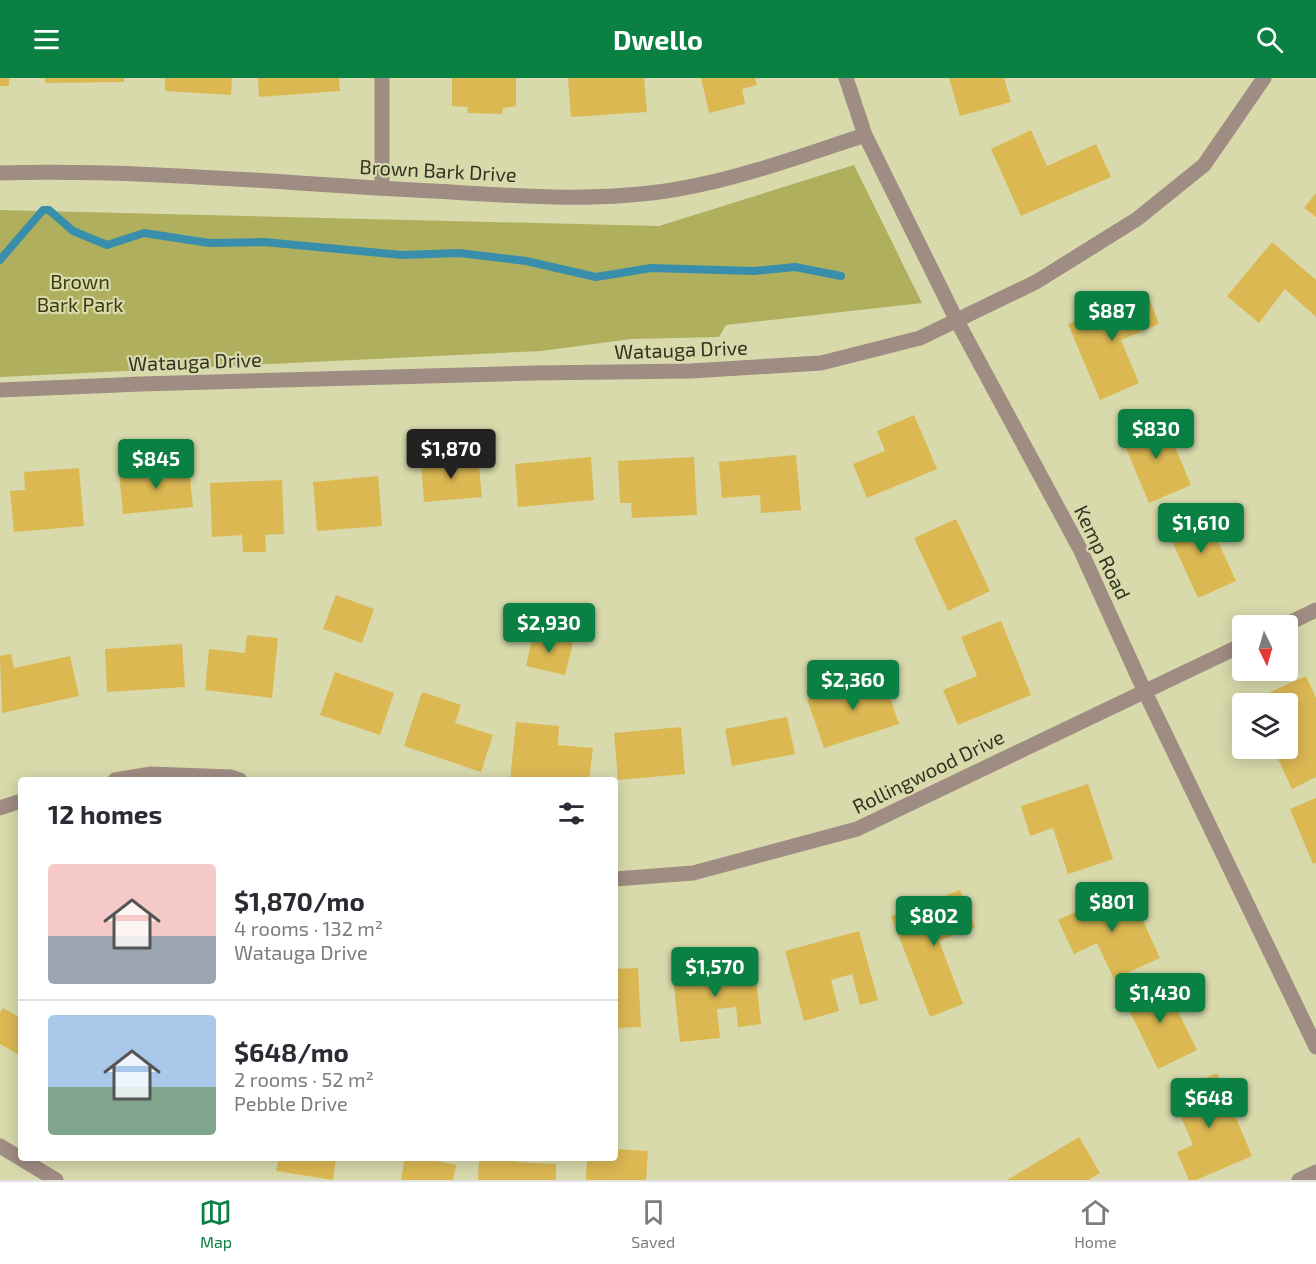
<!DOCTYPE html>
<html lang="en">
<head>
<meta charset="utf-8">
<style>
	:root { --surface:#fff; --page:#f7f7f7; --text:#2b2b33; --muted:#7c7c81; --line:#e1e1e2; --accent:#0b8043 }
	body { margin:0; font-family:"Exo 2",sans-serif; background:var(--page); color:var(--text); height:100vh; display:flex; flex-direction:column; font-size:22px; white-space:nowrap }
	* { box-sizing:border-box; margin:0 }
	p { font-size:20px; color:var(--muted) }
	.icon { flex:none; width:33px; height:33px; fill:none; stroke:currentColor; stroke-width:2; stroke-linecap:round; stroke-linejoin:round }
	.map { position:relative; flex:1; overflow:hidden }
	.drawer { position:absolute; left:18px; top:699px; width:600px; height:384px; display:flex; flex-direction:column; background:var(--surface); border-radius:6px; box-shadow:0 3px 15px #0003 }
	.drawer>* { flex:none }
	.needle { width:39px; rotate:175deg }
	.fabs { position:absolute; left:1232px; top:537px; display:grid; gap:12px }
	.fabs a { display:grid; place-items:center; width:66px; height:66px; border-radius:6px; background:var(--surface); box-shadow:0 3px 15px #0003; font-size:30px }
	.price { position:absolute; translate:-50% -51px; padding:0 14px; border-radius:6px; background:var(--accent); color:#fff; font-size:20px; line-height:39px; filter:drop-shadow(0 2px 3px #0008) }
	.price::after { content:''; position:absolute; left:50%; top:36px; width:18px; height:14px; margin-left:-9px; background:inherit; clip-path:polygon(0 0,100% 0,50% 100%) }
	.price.selected { background:#222; color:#fff }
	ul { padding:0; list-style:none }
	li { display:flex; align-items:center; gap:18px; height:150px; padding:0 30px }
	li+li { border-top:2px solid var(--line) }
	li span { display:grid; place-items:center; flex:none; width:168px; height:120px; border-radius:6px; color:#555 }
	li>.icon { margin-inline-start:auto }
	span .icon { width:72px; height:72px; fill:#fffc; stroke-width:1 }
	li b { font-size:26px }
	h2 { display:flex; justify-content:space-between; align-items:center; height:72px; padding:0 30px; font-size:26px }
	header { display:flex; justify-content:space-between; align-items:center; height:78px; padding:0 30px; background:var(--accent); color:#fff; font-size:27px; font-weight:700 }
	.menu { display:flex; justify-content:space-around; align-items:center; height:84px; border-top:2px solid var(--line); background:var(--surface); font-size:16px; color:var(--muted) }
	.menu a { display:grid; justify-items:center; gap:3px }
	.menu .selected { color:var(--accent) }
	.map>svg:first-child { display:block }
</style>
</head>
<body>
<header><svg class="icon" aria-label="menu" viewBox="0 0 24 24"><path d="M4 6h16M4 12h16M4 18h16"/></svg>Dwello<svg class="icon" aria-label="search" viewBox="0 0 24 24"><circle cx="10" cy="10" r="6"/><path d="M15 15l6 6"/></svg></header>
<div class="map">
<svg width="1316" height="1102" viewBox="0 0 1316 1102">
	<rect width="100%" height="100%" fill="#d8daac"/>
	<path fill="#afaf5d" d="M854,87L922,225L726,247L719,259L631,261L541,273L0,299V132L659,148Z"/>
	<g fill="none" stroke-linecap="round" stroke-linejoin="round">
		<path stroke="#398fab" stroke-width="8" d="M0,182L43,132H49L73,153L107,167L144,155L209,165L264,164L402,177L459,175L526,183L596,199L651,190L754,193L795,189L841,198"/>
	</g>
	<path fill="#dcb853" d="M0,0H9V8H0Z
		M45,0H124V4L45,5Z
		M165,0H232L231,17L165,13Z
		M258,0H339L340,13L259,19Z
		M452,0H516V28L503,30L502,36L467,35L468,29L452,28Z
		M568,0H644L647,34L571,39Z
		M701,0H755L757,7L742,11L745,26L709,35Z
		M949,0H1004L1011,24L960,38Z
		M1031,52L1047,88L1096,66L1111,99L1021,138L991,71Z
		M1316,115V139L1304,130Z
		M1272,164L1316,202V239L1285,211L1259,245L1227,218Z
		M1146,213L1159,246L1121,262L1139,305L1100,322L1068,246Z
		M914,337L937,391L867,420L853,386L885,373L877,353Z
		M1162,338L1191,407L1149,425L1120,356Z
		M796,377L801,432L761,435L760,417L722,420L719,384Z
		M478,379L482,419L424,424L421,384Z
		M591,379L594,422L518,429L515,386Z
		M694,379L697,437L632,440L631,425H620L618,383Z
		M189,389L193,429L123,436L119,395Z
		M79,390L84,448L14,454L10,413L25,412L24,394Z
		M378,398L382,448L317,453L313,404Z
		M282,402L284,456L265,457L266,474H243L242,457L212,459L210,405Z
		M1204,433L1236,503L1198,520L1166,450Z
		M956,441L990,513L948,533L914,460Z
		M336,517L374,531L362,565L323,551Z
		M1001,543L1031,617L958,647L943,612L977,598L961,559Z
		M533,556L573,565L565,597L526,588Z
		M247,557L278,560L272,620L205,612L209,571L245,575Z
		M182,566L185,609L107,614L105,571Z
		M11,576L14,590L70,578L79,618L2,635L0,578Z
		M335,594L394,615L380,657L320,637Z
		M882,596L899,646L824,670L807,621Z
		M1306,598L1316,620V699L1292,711L1273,670H1287V626H1252L1251,623Z
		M422,614L461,627L455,645L493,657L481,694L404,668Z
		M787,639L795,676L732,688L725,651Z
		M516,644L559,648L558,667L593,670L589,702H510Z
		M681,649L685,696L618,702L614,655Z
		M1088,706L1113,781L1068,796L1053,750L1030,758L1021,728Z
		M1316,720V785L1313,786L1290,731Z
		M1128,810L1160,880L1114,901L1097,865L1074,876L1058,842Z
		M960,812L975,849L939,863L963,926L930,939L891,838Z
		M859,853L878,922L860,927L852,896L831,902L839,933L804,943L785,873Z
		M754,882L761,946L738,949L736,929L717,931L720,960L680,964L672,891Z
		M638,890L641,949L615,950V891Z
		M1162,901L1197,972L1158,991L1123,920Z
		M3,930L21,940V978L0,966V935Z
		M1217,995L1252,1078L1196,1102H1189L1177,1074L1193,1067L1171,1015Z
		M1079,1059L1100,1095L1088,1102H1007Z
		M615,1071L648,1073L646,1102H586L587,1080H615Z
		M279,1080H336L333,1102L276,1093Z
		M405,1080H422L456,1087L453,1102H401Z
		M479,1080H515V1084L556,1086V1102H478Z"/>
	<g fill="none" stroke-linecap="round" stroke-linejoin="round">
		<path stroke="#9f8c82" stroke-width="15" d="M382,0V110
			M846,0L865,57L957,243L1080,471L1144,612L1316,969
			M0,95C145,91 290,106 434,113C515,118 598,125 678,111C742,100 804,77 865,57
			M0,312L141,306L534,295L691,293L821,285L920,260L1036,204L1137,141L1204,87L1264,0
			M1283,548L1316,532
			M115,702L151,696L231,699L240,702
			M0,730L21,723
			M615,801L693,795L857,751L1242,567
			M0,1068L56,1102
			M1299,1102L1316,1094"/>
	</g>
	<g text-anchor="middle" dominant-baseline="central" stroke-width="4.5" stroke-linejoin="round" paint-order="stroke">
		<g font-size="20" fill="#333321" stroke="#d8daac">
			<text transform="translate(438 92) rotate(3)">Brown Bark Drive</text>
			<text transform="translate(681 271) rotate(-2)">Watauga Drive</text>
			<text transform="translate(195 283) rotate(-2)">Watauga Drive</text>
			<text transform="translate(1103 474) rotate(64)">Kemp Road</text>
			<text transform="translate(928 693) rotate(-26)">Rollingwood Drive</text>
		</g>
		<g font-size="20" fill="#3c3b10" stroke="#d8daac">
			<text x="80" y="203">Brown<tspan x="80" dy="23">Bark Park</tspan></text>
		</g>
	</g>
</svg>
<div class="fabs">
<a><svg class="needle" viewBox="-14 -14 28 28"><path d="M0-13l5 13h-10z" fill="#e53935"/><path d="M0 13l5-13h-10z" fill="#7c7c81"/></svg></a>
<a><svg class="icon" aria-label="layers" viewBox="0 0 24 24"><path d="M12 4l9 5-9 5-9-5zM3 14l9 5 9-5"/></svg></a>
</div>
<b class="price" style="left:1112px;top:264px">$887</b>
<b class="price" style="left:1156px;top:382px">$830</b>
<b class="price selected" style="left:451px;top:402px">$1,870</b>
<b class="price" style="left:156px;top:412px">$845</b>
<b class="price" style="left:1201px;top:476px">$1,610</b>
<b class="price" style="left:549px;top:576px">$2,930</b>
<b class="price" style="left:853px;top:633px">$2,360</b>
<b class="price" style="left:1112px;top:855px">$801</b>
<b class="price" style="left:934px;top:869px">$802</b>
<b class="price" style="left:715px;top:920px">$1,570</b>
<b class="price" style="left:1160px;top:946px">$1,430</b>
<b class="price" style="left:1209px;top:1051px">$648</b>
<section class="drawer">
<h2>12 homes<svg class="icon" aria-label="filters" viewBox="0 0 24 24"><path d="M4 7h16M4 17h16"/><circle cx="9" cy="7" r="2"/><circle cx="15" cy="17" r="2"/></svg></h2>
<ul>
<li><span style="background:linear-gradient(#f6c9c9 60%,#9aa5b1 0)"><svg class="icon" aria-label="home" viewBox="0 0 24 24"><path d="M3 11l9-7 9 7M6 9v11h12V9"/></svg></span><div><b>$1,870/mo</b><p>4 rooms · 132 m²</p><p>Watauga Drive</p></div></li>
<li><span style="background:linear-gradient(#a9c7e8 60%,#7fa58c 0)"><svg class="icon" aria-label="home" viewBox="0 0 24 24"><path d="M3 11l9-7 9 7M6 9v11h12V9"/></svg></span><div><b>$648/mo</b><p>2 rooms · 52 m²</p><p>Pebble Drive</p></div></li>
</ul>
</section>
</div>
<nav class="menu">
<a class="selected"><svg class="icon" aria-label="map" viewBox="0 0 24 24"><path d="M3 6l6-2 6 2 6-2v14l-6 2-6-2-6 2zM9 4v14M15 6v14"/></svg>Map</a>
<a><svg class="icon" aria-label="saved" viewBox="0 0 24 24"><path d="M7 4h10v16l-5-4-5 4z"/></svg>Saved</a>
<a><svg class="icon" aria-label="home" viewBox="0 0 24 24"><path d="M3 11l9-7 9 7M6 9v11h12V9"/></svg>Home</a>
</nav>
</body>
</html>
